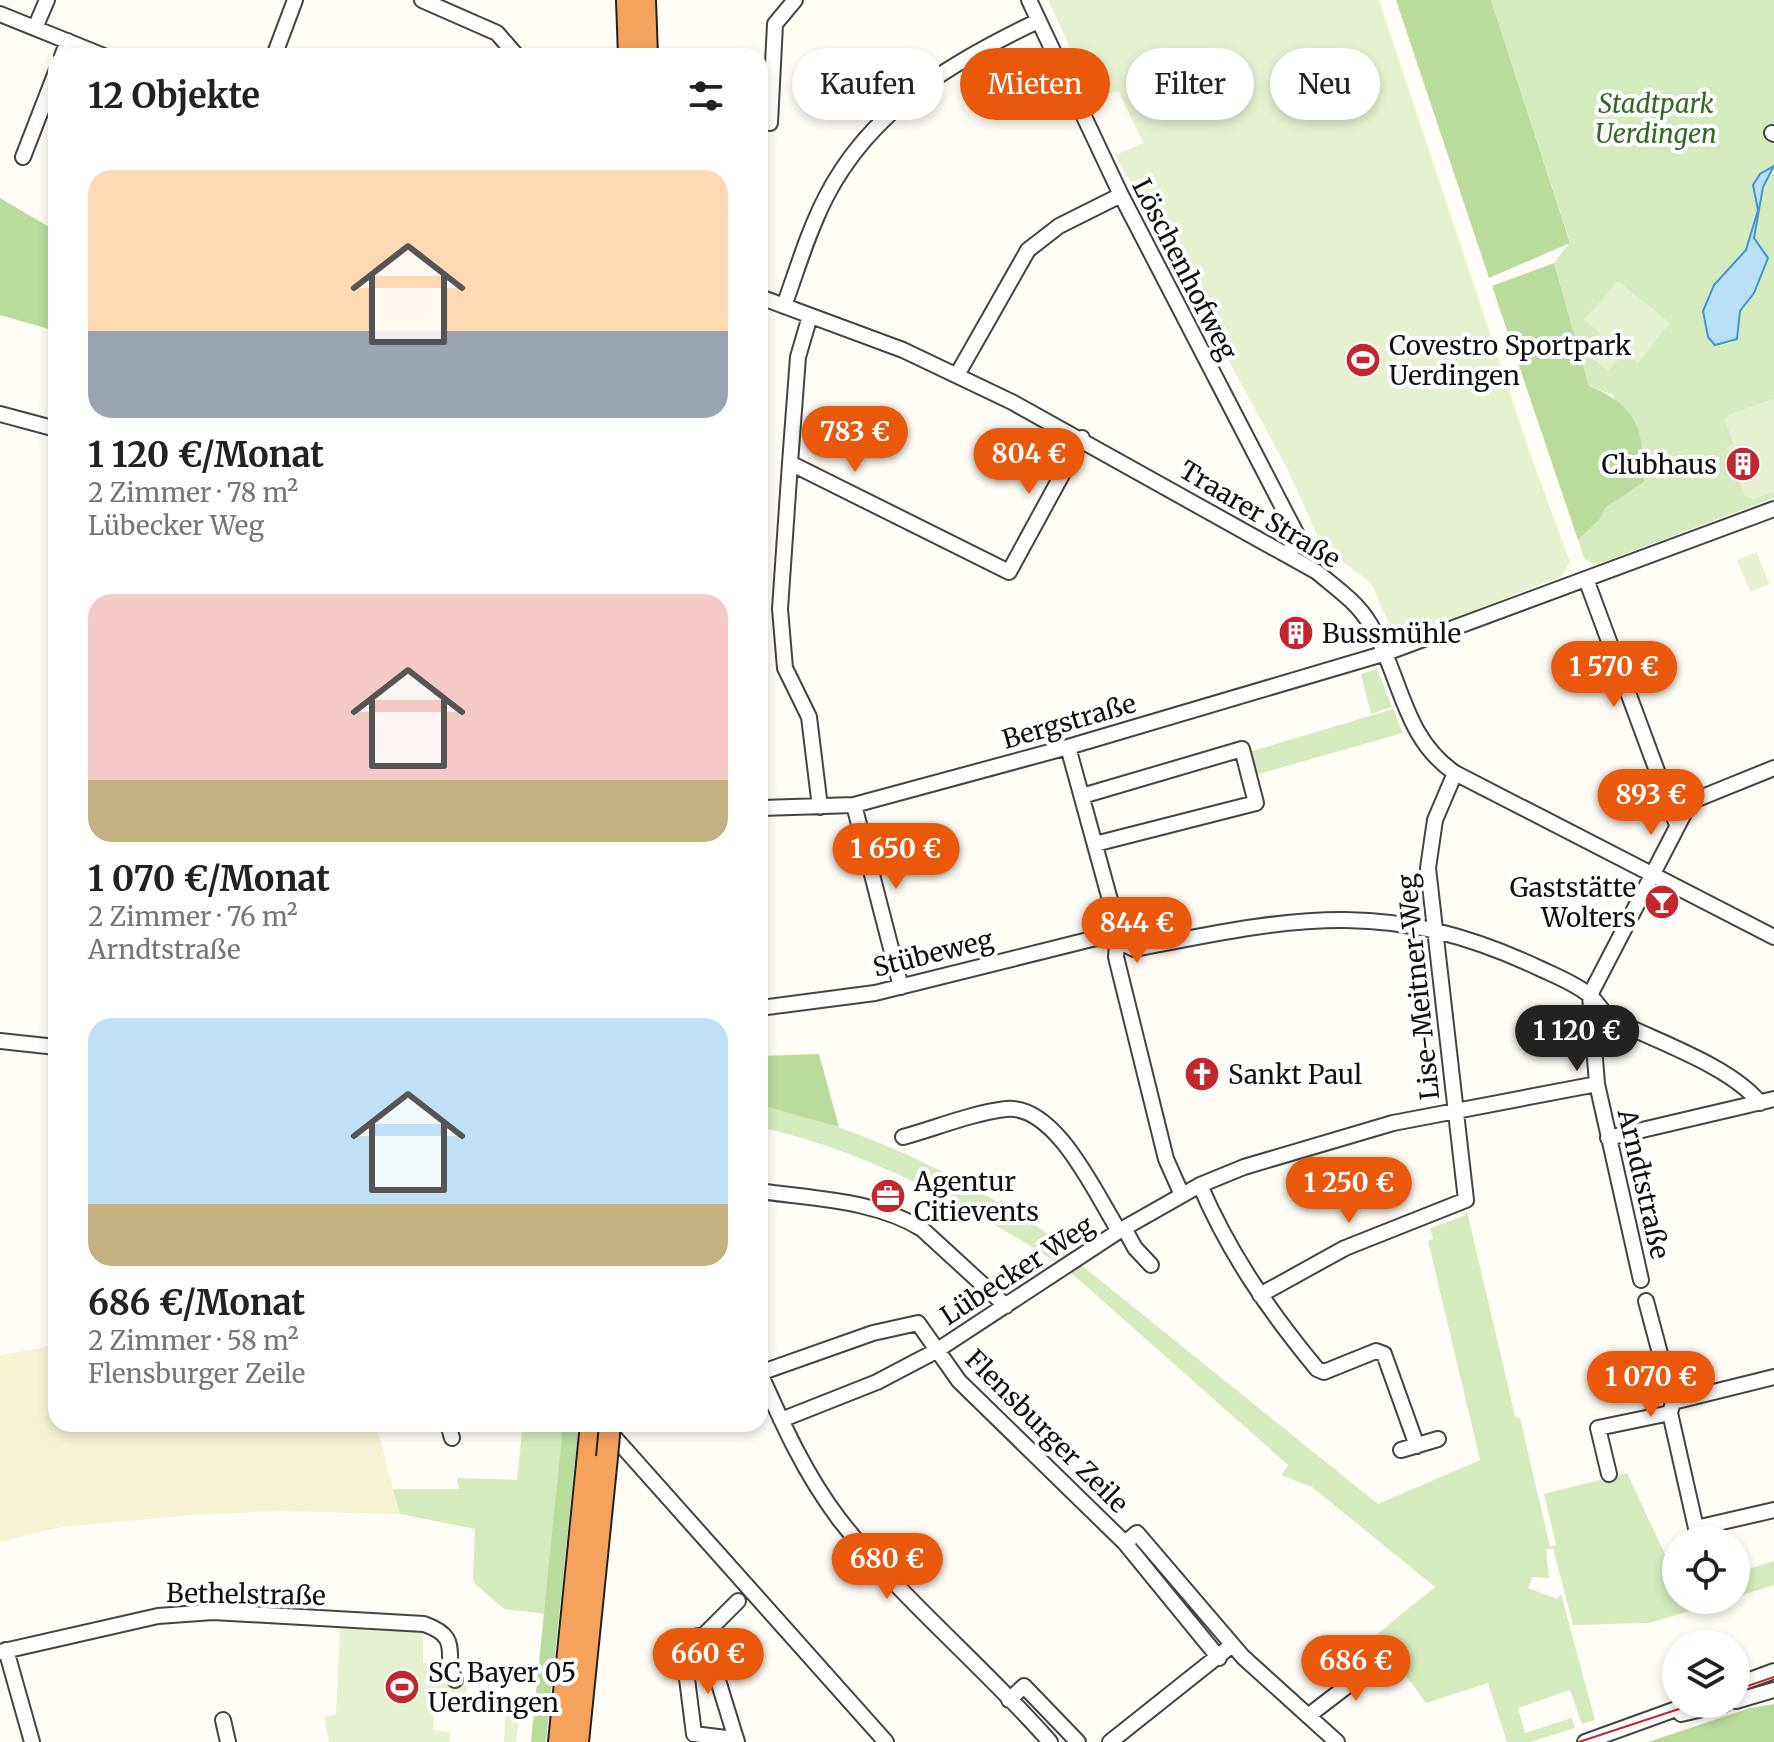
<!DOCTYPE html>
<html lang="de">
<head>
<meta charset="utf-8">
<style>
	:root { --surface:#fff; --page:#f2f2f2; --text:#222; --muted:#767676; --accent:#ea580c }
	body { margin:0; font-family:Merriweather,serif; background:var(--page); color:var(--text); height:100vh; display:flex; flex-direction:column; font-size:30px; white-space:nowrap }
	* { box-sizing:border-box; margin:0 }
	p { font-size:26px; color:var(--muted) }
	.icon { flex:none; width:44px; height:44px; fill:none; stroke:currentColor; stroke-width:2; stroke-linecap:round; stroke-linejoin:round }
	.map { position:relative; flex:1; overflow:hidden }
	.sheet { position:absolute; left:48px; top:48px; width:720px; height:1384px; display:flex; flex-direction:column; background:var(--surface); border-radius:24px; box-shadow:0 4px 12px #0003 }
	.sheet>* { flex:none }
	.top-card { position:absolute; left:792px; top:48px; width:760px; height:72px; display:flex; gap:16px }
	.controls { position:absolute; left:1662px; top:1526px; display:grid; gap:16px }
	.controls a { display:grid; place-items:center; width:88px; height:88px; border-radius:50%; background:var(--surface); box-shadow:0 4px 12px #0003; font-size:40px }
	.price { position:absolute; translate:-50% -68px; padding:0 18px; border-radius:28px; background:var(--accent); color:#fff; font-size:26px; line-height:52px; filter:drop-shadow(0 2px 4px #0008) }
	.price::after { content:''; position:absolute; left:50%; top:48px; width:24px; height:18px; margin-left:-12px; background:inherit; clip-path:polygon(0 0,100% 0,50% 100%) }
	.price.active { background:#222; color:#fff }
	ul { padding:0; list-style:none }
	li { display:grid; align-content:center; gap:16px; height:424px; padding:0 40px }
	li span { display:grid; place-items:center; height:248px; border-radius:24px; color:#555 }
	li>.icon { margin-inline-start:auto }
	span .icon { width:144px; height:144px; fill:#fffc; stroke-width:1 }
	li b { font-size:34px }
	h2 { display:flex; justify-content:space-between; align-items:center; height:96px; padding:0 40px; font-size:34px }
	.tag { padding:0 28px; border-radius:36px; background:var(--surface); box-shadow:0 4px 12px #0003; font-size:28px; line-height:72px }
	.tag.active { background:var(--accent); color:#fff }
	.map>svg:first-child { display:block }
</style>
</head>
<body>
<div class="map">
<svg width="1774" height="1742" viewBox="0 0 1774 1742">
	<rect width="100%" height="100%" fill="#fffdf5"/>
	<path fill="#f6f3d4" d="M56,1345V1424H376L400,1514L276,1511L195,1515L61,1527L0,1542V1355Z"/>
	<path fill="#d5ebbd" d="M1491,0H1774V166L1760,174L1753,185L1758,210L1746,250L1714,285L1715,344L1731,343L1739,328L1740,311L1754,293L1768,259L1754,238L1763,187L1774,171V399L1729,415L1734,445L1753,499L1774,491V498L1598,564L1585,560L1578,540L1600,519L1605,508L1644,482L1613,395L1589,386L1554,263L1570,242Z
		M1377,669L1392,707L1371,714L1361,674Z
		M1393,709L1403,733L1255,775L1249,752Z
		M760,1105C876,1131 978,1184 1074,1252L1061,1265C966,1205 870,1152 760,1127Z
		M1466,1207L1515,1416L1520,1418L1550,1547L1556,1545L1544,1494L1627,1473L1676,1578V1600H1727L1649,1623L1573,1625L1553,1548L1546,1549L1549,1578L1533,1577L1528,1588L1557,1599L1561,1594L1595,1720L1582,1724L1570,1690L1518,1708L1525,1733L1572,1718L1575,1728L1530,1742H1507L1488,1683L1426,1703L1376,1635L1435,1587L1312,1487L1281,1475L1288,1465L1069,1271L1080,1264L1378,1504L1480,1460L1428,1241L1433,1239L1430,1228L1466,1215Z
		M523,1424H563L545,1614L504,1609L473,1582L475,1529L400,1514L393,1489H459L457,1478L517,1480Z
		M1774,1561V1585L1736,1597V1573Z"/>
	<path fill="#b9dc9c" d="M1396,0H1491L1570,243L1489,278Z
		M0,198L56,231V331L0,315Z
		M1554,263L1589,386C1639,406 1644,432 1644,482L1605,508L1600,519L1578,540L1492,286Z
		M819,1054L839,1127L760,1105V1056Z
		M579,1424L546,1742H531L563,1425Z
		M1774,1704V1742H1648L1750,1708Z"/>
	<path fill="#e6f2cf" d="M1048,0H1379L1530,453L1570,562L1562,576L1396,640L1371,583L1322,546L1288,470L1202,312L1153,201L1141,200L1115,155L1143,143L1119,92L1092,95Z
		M1618,281L1670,323L1638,363L1625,352L1608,371L1591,357L1593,354L1587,348L1600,333L1584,320Z
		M1774,399V491L1753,499L1744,496L1727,447L1734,444L1725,421L1729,415Z
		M1757,552L1769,584L1750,592L1737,560Z
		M340,1627L423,1632V1663H448L460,1683H467V1693L435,1692L433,1730L450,1732V1742H329L324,1717L336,1714Z
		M506,1695H522L516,1742H504Z"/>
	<path fill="#b9e0f7" stroke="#3f96cf" stroke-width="2" d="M1774,166L1763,187L1754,238L1768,258L1754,293L1740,311L1737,339L1715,345L1708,337L1703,311L1714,285L1746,250L1758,210L1753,185L1760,174Z"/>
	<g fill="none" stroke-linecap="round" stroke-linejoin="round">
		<defs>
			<path id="minor" d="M422,0L497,33L517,56
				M1029,0L1121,195L1296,533L1289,556
				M0,14L104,56
				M35,28L47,0
				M62,56L68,41
				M274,56L295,0
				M770,123L775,24L795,0
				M1772,133L1774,134
				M23,157L56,72
				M760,297L903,350L1012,402L1317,572C1336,588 1357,602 1370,624C1402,676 1402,737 1455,773L1774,937
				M784,306C797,270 808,232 826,197C871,109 952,62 1038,21
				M810,316L798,357L790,463L1009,572L1082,438
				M957,375L1028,250L1059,226L1121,195
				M0,414L56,429
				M790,463L780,609L785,668L809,717L820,807
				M1586,579L1677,825
				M1068,747L1118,929L1116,957L1166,1159L1182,1195
				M1082,796L1242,749L1256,803L1095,844
				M854,805L901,987
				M760,808L854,805L1068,747L1386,653L1774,509
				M760,1008L875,993L1096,938L1116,940L1134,949C1293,918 1387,896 1541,969C1556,976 1576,984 1589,995C1599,1003 1602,1014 1614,1020C1658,1042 1730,1066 1760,1103
				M0,1041L56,1047
				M903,1137C936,1128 972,1113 1006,1109C1056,1104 1096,1195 1119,1231
				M1608,1138L1774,1099
				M1200,1185C1229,1253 1269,1311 1317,1369L1324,1372L1376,1351L1384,1354L1417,1446
				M760,1191C814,1199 875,1200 922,1229L1006,1306
				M1124,1228L1135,1248L1151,1265
				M1641,1280L1597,1084L1590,995L1690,802L1774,768
				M1260,1295L1345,1248L1466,1200L1428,868L1435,820L1455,773
				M1646,1301L1673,1402L1670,1413L1696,1528L1774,1510
				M760,1373L873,1333L918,1323L959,1381L1125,1543L1137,1533L1243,1657L1337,1742
				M760,1373C783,1425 805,1474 839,1519C902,1600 983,1665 1050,1742
				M1673,1402L1774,1377
				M781,1420L877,1382L936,1351L1119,1231L1200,1185L1244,1167L1393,1123L1597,1084
				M448,1424L452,1438
				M607,1429L886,1742
				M1401,1450L1438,1439
				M1609,1474L1598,1428L1670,1413
				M1125,1543L1219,1658
				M704,1635L737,1742
				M6,1650L32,1742
				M0,1652L158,1616L213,1612L424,1624C464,1638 442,1655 455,1680
				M1736,1685L1774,1671
				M1009,1700L1024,1686L1078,1742
				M1736,1701L1774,1690
				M1681,1714L1725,1704
				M1308,1716L1381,1660
				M223,1720L228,1742
				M734,1739L694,1734L682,1639L704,1635L738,1601
				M1110,1742L1232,1645
				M1585,1742L1690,1704"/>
			<path id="highway" d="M627,0L629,56
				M645,0L647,56
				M559,1742L591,1424
				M578,1742L607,1457"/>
		</defs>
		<use href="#minor" stroke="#444" stroke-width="18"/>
		<use href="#highway" stroke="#222" stroke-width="24"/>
		<use href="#minor" stroke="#fff" stroke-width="14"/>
		<use href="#highway" stroke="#f5a25d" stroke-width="20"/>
		<path stroke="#c4262e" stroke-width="2" d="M1736,1690L1774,1677
			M1579,1742L1694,1704"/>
		<defs>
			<path id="highway-bridge" d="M607,1457L610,1424"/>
		</defs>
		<use href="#highway-bridge" stroke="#222" stroke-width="24" stroke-linecap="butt"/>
		<use href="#highway-bridge" stroke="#f5a25d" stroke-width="20"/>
	</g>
	<defs>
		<symbol id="stadium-disc" viewBox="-11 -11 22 22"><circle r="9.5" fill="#c4262e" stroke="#fff"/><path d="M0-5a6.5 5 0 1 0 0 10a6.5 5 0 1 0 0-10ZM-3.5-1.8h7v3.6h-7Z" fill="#fff"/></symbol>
		<symbol id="building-disc" viewBox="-11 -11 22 22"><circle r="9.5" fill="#c4262e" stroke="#fff"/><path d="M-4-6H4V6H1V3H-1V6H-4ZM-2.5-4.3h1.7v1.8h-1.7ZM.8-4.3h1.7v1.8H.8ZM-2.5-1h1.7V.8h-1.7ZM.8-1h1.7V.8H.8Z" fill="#fff"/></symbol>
		<symbol id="bar-disc" viewBox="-11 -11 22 22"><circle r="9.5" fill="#c4262e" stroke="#fff"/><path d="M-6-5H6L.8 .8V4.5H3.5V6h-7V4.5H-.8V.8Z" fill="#fff"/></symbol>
		<symbol id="church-disc" viewBox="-11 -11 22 22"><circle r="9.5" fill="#c4262e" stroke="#fff"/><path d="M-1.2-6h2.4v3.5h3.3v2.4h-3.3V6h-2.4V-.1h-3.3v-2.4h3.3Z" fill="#fff"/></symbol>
		<symbol id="office-disc" viewBox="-11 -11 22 22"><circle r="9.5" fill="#c4262e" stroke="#fff"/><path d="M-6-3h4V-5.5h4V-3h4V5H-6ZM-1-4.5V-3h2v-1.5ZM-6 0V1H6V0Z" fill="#fff"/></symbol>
	</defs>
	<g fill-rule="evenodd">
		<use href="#stadium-disc" x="1343" y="340" width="40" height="40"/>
		<use href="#building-disc" x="1723" y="444" width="40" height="40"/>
		<use href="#building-disc" x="1276" y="613" width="40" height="40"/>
		<use href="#bar-disc" x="1642" y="882" width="40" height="40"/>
		<use href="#church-disc" x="1182" y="1054" width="40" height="40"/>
		<use href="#office-disc" x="868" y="1176" width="40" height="40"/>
		<use href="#stadium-disc" x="382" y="1667" width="40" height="40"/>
	</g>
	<g text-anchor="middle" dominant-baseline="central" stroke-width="8" stroke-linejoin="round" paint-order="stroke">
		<g font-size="26" font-style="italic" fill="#2f6b1f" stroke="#fff">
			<text x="1656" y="103">Stadtpark<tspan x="1656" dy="30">Uerdingen</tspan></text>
		</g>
		<g font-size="26" fill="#111" stroke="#fff">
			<text transform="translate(1185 269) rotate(63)">Löschenhofweg</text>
			<text transform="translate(1260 514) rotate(31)">Traarer Straße</text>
			<text transform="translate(1069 721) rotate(-16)">Bergstraße</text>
			<text transform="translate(933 953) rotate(-14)">Stübeweg</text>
			<text transform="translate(1418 987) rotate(-96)">Lise-Meitner-Weg</text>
			<text transform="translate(1644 1184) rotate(77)">Arndtstraße</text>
			<text transform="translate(1017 1270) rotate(-33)">Lübecker Weg</text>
			<text transform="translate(1047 1431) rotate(45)">Flensburger Zeile</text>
			<text transform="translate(246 1594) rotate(1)">Bethelstraße</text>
		</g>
		<g font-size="26" fill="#111" stroke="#fff" text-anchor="start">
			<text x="1389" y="345">Covestro Sportpark<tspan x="1389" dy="30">Uerdingen</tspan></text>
			<text x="1717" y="464" text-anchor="end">Clubhaus</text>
			<text x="1322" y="633">Bussmühle</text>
			<text x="1636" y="887" text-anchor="end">Gaststätte<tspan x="1636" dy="30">Wolters</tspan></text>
			<text x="1228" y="1074">Sankt Paul</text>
			<text x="914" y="1181">Agentur<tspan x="914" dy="30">Citievents</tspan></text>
			<text x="428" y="1672">SC Bayer 05<tspan x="428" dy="30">Uerdingen</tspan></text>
		</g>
	</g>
</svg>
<div class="controls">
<a><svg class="icon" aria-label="locate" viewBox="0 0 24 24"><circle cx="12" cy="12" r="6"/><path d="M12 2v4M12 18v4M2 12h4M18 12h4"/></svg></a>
<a><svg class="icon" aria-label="layers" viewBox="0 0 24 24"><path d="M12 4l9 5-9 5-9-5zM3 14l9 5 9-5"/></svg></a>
</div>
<b class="price" style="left:855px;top:474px">783 €</b>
<b class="price" style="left:1029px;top:496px">804 €</b>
<b class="price" style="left:1614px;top:709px">1 570 €</b>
<b class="price" style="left:1651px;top:837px">893 €</b>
<b class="price" style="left:896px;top:891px">1 650 €</b>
<b class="price" style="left:1137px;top:965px">844 €</b>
<b class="price active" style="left:1577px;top:1073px">1 120 €</b>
<b class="price" style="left:1349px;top:1225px">1 250 €</b>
<b class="price" style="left:1651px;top:1419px">1 070 €</b>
<b class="price" style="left:887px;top:1601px">680 €</b>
<b class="price" style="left:708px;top:1696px">660 €</b>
<b class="price" style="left:1356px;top:1703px">686 €</b>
<div class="top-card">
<a class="tag">Kaufen</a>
<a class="tag active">Mieten</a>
<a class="tag">Filter</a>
<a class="tag">Neu</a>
</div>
<section class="sheet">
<h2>12 Objekte<svg class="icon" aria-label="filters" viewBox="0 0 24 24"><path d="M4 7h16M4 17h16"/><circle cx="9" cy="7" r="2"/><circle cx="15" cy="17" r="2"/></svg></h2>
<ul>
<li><span style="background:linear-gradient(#ffd9b3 65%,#9aa5b1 0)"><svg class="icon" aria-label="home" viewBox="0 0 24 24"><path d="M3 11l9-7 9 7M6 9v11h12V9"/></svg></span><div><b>1 120 €/Monat</b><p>2 Zimmer · 78 m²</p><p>Lübecker Weg</p></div></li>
<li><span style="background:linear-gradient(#f6c9c9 75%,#c2b280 0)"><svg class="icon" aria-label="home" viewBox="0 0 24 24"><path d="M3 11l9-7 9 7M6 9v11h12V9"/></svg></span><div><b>1 070 €/Monat</b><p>2 Zimmer · 76 m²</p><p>Arndtstraße</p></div></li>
<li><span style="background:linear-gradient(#bfe0f5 75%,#c2b280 0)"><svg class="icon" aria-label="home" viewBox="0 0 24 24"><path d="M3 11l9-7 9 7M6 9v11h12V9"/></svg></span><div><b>686 €/Monat</b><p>2 Zimmer · 58 m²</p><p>Flensburger Zeile</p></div></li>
</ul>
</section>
</div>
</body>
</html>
